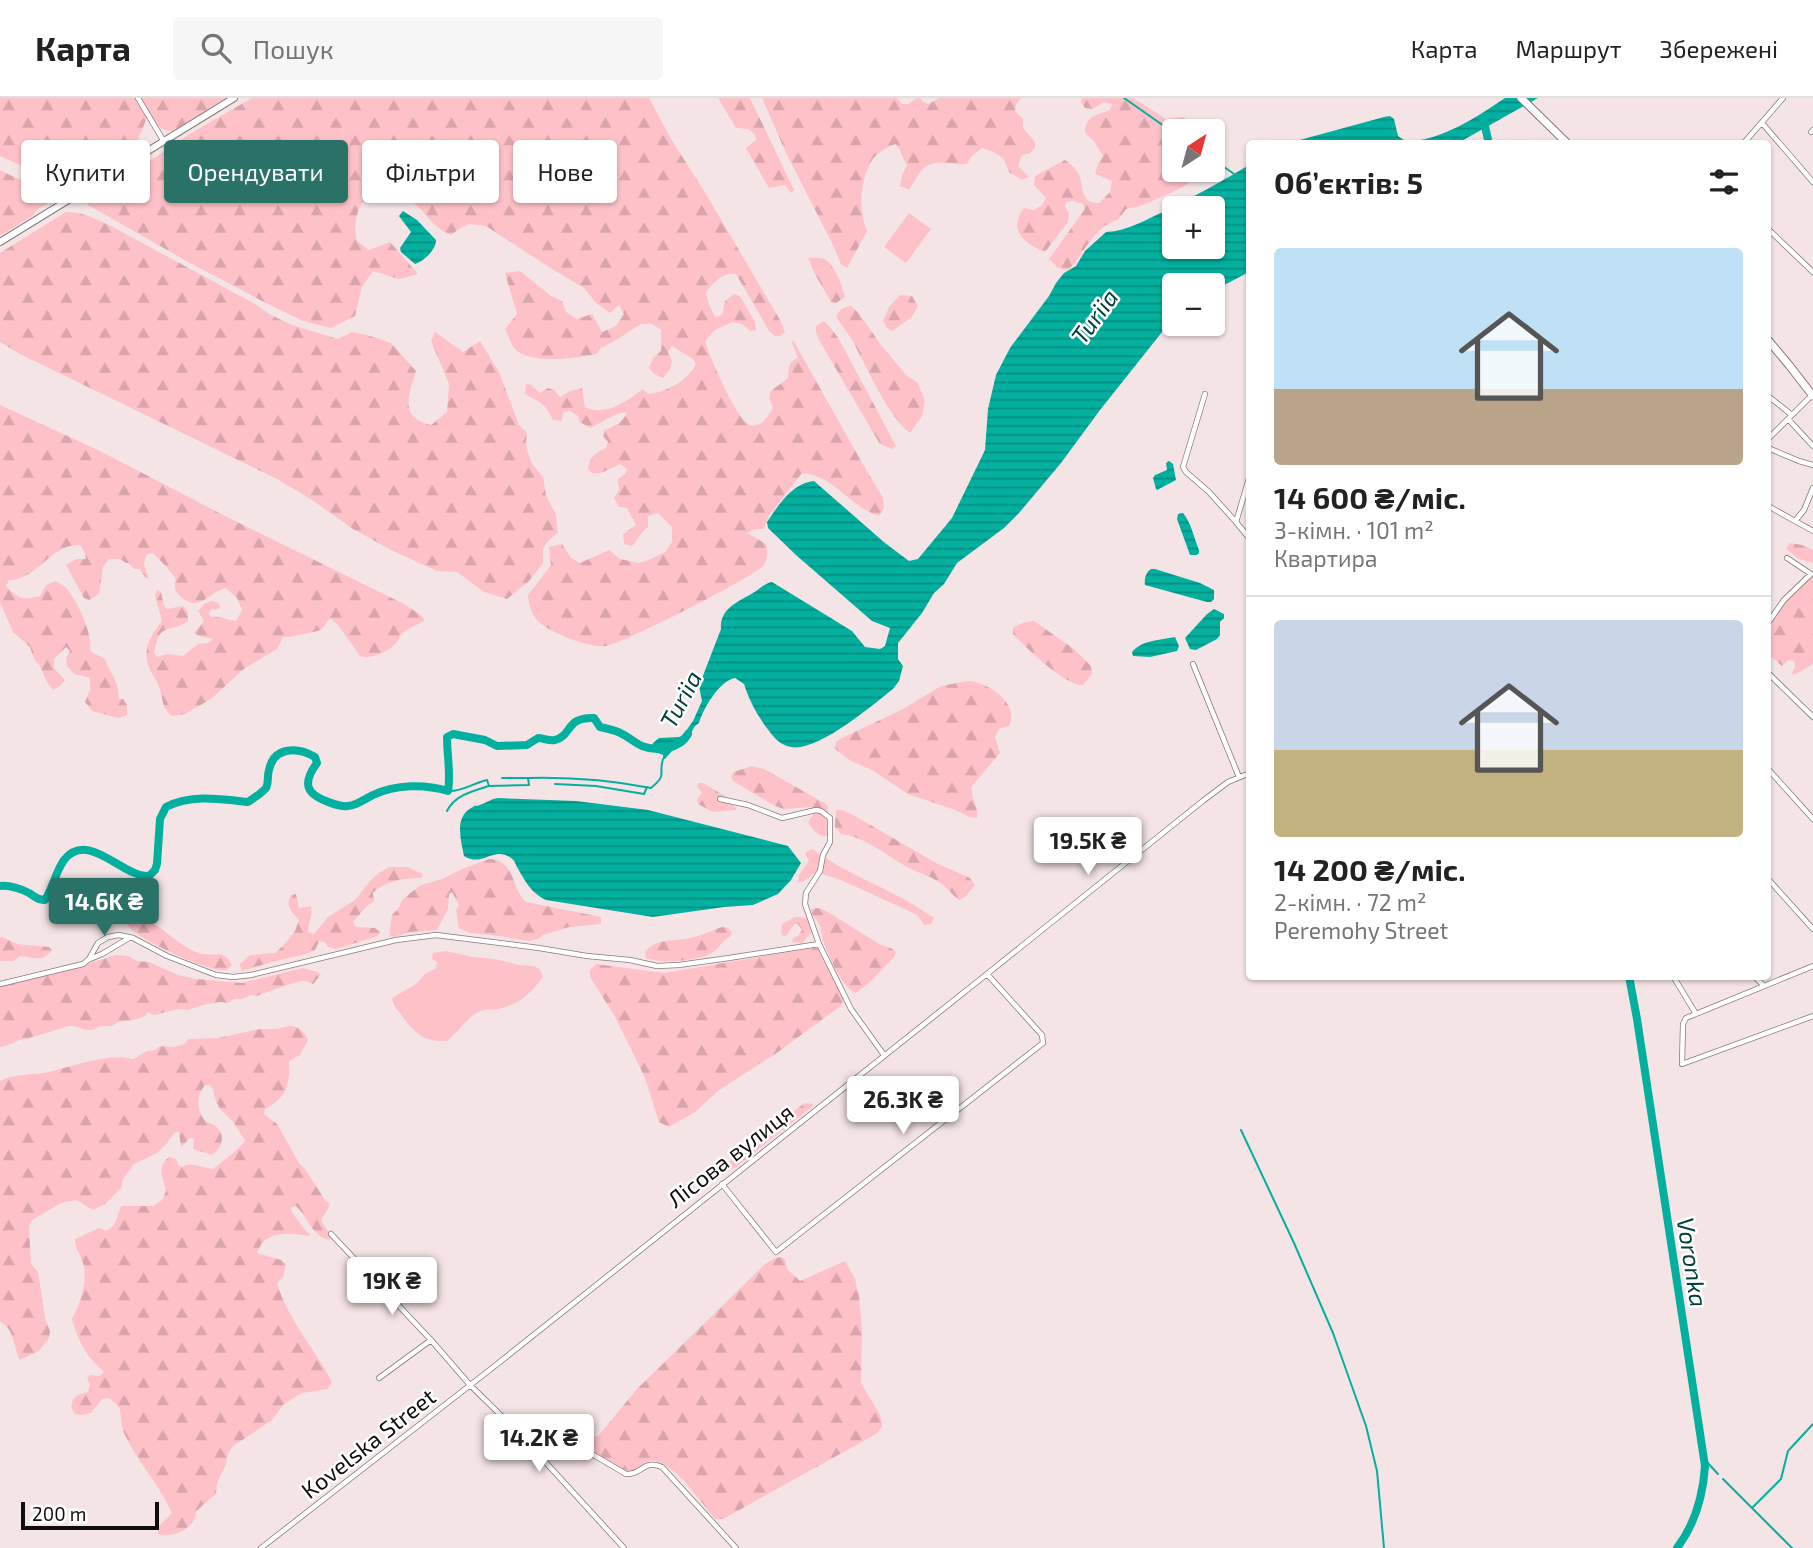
<!DOCTYPE html>
<html lang="uk">
<head>
<meta charset="utf-8">
<style>
	:root { --surface:#fff; --page:#f6f6f6; --text:#222; --muted:#767676; --line:#e0e0e0; --accent:#2a7167 }
	body { margin:0; font-family:"Exo 2",sans-serif; background:var(--page); color:var(--text); height:100vh; display:flex; flex-direction:column; font-size:26px; white-space:nowrap }
	* { box-sizing:border-box; margin:0 }
	p { font-size:23px; color:var(--muted) }
	.icon { flex:none; width:38px; height:38px; fill:none; stroke:currentColor; stroke-width:2; stroke-linecap:round; stroke-linejoin:round }
	.map { position:relative; flex:1; overflow:hidden }
	.details { position:absolute; left:1246px; top:42px; width:525px; height:840px; display:flex; flex-direction:column; background:var(--surface); border-radius:7px; box-shadow:0 2px 5px #0004 }
	.details>* { flex:none }
	.guide { position:absolute; left:21px; top:42px; width:665px; height:63px; display:flex; gap:14px }
	.needle { width:46px; rotate:36deg }
	.buttons { position:absolute; left:1162px; top:21px; display:grid; gap:14px }
	.buttons a { display:grid; place-items:center; width:63px; height:63px; border-radius:7px; background:var(--surface); box-shadow:0 2px 5px #0004; font-size:35px }
	.scale { position:absolute; left:21px; bottom:18px; width:138px; box-sizing:border-box; padding-left:7px; border:4px solid #120d0d; border-top:0; font-size:19px; line-height:24px; white-space:nowrap; color:#120d0d; -webkit-text-stroke:5px #fff; paint-order:stroke }
	.price { position:absolute; translate:-50% -60px; padding:0 16px; border-radius:7px; background:#fff; color:#222; font-size:23px; line-height:46px; filter:drop-shadow(0 2px 4px #0008) }
	.price::after { content:''; position:absolute; left:50%; top:42px; width:21px; height:16px; margin-left:-10px; background:inherit; clip-path:polygon(0 0,100% 0,50% 100%) }
	.price.selected { background:var(--accent); color:#fff }
	ul { padding:0; list-style:none }
	li { display:grid; align-content:center; gap:14px; height:371px; padding:0 28px }
	li+li { border-top:2px solid var(--line) }
	li span { display:grid; place-items:center; height:217px; border-radius:7px; color:#555 }
	li>.icon { margin-inline-start:auto }
	span .icon { width:126px; height:126px; fill:#fffc; stroke-width:1 }
	li b { font-size:30px }
	h2 { display:flex; justify-content:space-between; align-items:center; height:84px; padding:0 28px; font-size:30px }
	.tag { padding:0 24px; border-radius:7px; background:var(--surface); box-shadow:0 2px 5px #0004; font-size:24px; line-height:63px }
	.tag.selected { background:var(--accent); color:#fff }
	header { display:flex; align-items:center; gap:42px; box-sizing:border-box; height:98px; padding:0 35px; background:var(--surface); border-bottom:2px solid var(--line) }
	header strong { font-size:33px }
	nav { display:flex; gap:38px; margin-inline-start:auto; font-size:24px }
	.search { width:490px; height:63px; background:var(--page); display:flex; align-items:center; gap:18px; box-sizing:border-box; padding:0 24px; border-radius:7px; color:var(--muted); font-size:26px }
	.map>svg:first-child { display:block }
</style>
</head>
<body>
<header>
<strong>Карта</strong>
<div class="search"><svg class="icon" aria-label="search" viewBox="0 0 24 24"><circle cx="10" cy="10" r="6"/><path d="M15 15l6 6"/></svg>Пошук</div>
<nav><a>Карта</a><a>Маршрут</a><a>Збережені</a></nav>
</header>
<div class="map">
<svg width="1813" height="1450" viewBox="0 0 1813 1450">
	<defs>
		<pattern id="forest-firs" width="22" height="20" patternUnits="userSpaceOnUse" patternTransform="scale(1.75)"><rect width="22" height="20" fill="#fec1c7"/><path d="M5 1l3.5 6h-7zM16 11l3.5 6h-7z" fill="#d9a5aa"/></pattern>
		<pattern id="water-rules" width="6" height="5" patternUnits="userSpaceOnUse" patternTransform="scale(1.75)"><rect width="6" height="5" fill="#03b09f"/><path d="M0 2.5h6" fill="none" stroke="#038e80"/></pattern>
	</defs>
	<rect width="100%" height="100%" fill="#f5e4e6"/>
	<path fill="#fec1c7" d="M909,115L931,131L906,165L884,149Z
		M812,751C850,779 896,792 934,820L931,826L924,827L917,817L911,814L841,782L816,774L803,784H798L799,777L809,763L805,755Z
		M446,853L473,859L495,861L519,867L534,868L540,871L543,879C532,895 518,907 498,911C493,912 485,911 481,913C467,918 458,935 447,943C423,944 413,934 400,915C396,910 393,907 392,900L416,886L425,876L436,870L437,864L432,861L433,855Z"/>
	<path fill="url(#forest-firs)" d="M0,0H135L146,16V22L134,51L126,61L75,91L67,93L29,71L0,58Z
		M141,0H226L173,33C155,34 149,13 141,0Z
		M252,0H649L671,41L706,96L780,222L785,234L780,238H775L769,233L736,176C723,174 714,184 706,194L708,204L715,219L722,217L725,203L734,196L740,198L755,224L756,232L750,233L742,226L732,224L715,232L705,243C709,258 736,319 748,326C760,332 768,319 773,310L769,300L771,293L788,280C789,269 788,264 798,260L792,245L793,242L861,363L883,400L884,410L879,418C848,408 834,377 802,375L768,419L764,431H754L747,435L766,446C768,454 768,460 764,467C754,479 624,545 606,548C591,551 547,534 537,522C531,515 529,506 528,497L551,467L549,449L562,446L571,460L580,465L609,452L620,461L639,465L651,461L665,454L672,444V429L658,415L648,418V429C641,434 638,442 632,448L624,446L623,436L636,427L627,410L619,409L614,400L619,392L618,381L625,376L627,371L620,366L601,375H592L588,371C590,358 595,355 606,350L608,344L603,338L604,332C614,329 624,324 627,314C614,315 602,325 590,330L580,324L578,318L570,313L563,314L562,323L553,322C545,305 541,305 525,296L526,286L531,287L540,295L548,290L554,292L560,299L570,293L582,290L585,309C606,319 627,303 643,291L648,296C665,295 689,282 696,266L693,261L672,248L668,254L672,263L670,271L663,280L654,276L649,270L654,259L661,253V232L652,226H641L616,242L601,250L597,256C578,260 529,267 515,251C511,246 508,237 505,231L517,216L505,175L520,173L551,198L562,203L566,214L577,221L592,216L602,234L616,228L624,216L619,207L610,215L596,205L584,190L552,171L486,128L469,126L459,131L451,137C431,129 427,114 410,102C404,97 387,92 379,93C375,94 368,99 365,102C355,111 354,131 357,143L369,152L390,144L418,176L399,181L373,173L362,189L355,218L331,230L303,223L266,205L190,165L88,107L87,104L92,98L129,77L188,37Z
		M718,0H750L794,92L791,95L785,87L769,90L766,85L746,50L756,42L755,37L749,31L736,30Z
		M762,0H897L902,6H909L915,1L920,0L923,4L929,6L939,0H1021L1016,6L1015,13L1023,21V30L1035,44V50L1030,55L1022,57L1018,68L1029,79L1022,82L1009,74L1003,60L992,53L982,50L971,59L967,66C952,68 933,59 922,72C917,78 913,86 909,92L900,88L902,77L907,67C902,60 901,51 895,46C886,50 878,54 872,62C860,82 858,113 867,133L847,170L841,166L832,145L787,57Z
		M1082,0H1133L1166,21L1182,19L1215,34L1213,42V33H1174V72H1187L1189,79V85C1180,91 1173,94 1163,98C1151,104 1140,109 1126,111L1118,122C1093,128 1085,156 1068,172L1058,170L1049,161L1085,111L1083,106L1073,103L1066,104L1065,109L1069,115L1068,124L1045,154C1025,147 1007,131 1024,110L1034,112L1042,107L1046,100L1034,87L1035,78L1065,62C1070,66 1075,69 1078,75C1085,87 1079,106 1099,105L1110,94L1112,83L1095,76L1098,66L1103,58L1094,43L1085,35C1086,17 1095,18 1110,12L1112,6L1104,4L1093,11L1085,10L1081,4Z
		M0,72C16,81 41,88 52,103L38,111L32,118L0,138Z
		M66,114C83,114 96,121 111,128L255,206L271,217L292,227L338,241L352,234L367,237L391,245L416,273C409,297 398,319 431,327L447,314L449,286L431,243L435,234L463,254L480,243L499,274L519,327L527,335L526,344L527,352L532,366L543,379L546,397L556,417L558,435L549,442L543,450V465L529,483L507,501L484,494L457,474L437,473L391,452L353,431L312,402L277,381L20,256L0,244V155Z
		M808,160C813,160 821,159 826,162C835,168 842,188 845,199L836,205L831,204L815,176Z
		M900,197L912,198L918,208L912,219L892,233L887,230L883,223L889,209Z
		M851,208L858,214L881,247L906,277L918,285L925,303L922,318L910,335C888,319 866,267 852,242C847,234 841,226 836,219C839,211 844,209 851,208Z
		M824,223L829,228L839,241L896,348L892,351L880,346L819,242L816,234V228Z
		M0,307L98,352L227,419L404,506L421,517L425,522C418,527 410,529 404,534C399,538 400,539 397,544C390,553 371,562 360,558L338,527L330,520L321,532C313,534 290,540 283,539L277,551L245,570L211,601L185,616L172,618C160,608 164,601 159,589C157,583 154,579 151,574C141,553 149,540 162,523L155,497L157,492L161,494L164,508L167,511L183,508L188,514V523C179,531 166,528 160,536C157,540 156,549 154,554L157,559L167,556L183,558L198,546L208,545L213,541L199,538L194,535L204,523L198,513L204,506L211,503L219,505L220,510L215,512L211,511L209,516L211,519C219,518 227,522 236,523L242,512L237,500L226,490C207,494 200,517 179,497C174,491 174,489 176,481C169,472 161,462 152,455L146,457L144,466L149,481L145,479L140,471H134L129,465H126L120,461H109L103,469L99,496L89,502L84,500L66,467L76,461H86L84,453L80,447C51,445 38,482 9,482L6,488C18,501 23,503 40,498L46,487L56,483C58,485 63,487 65,489C77,501 93,536 90,552L93,555L104,560L117,586L119,601H123L127,607V617L119,620L92,613L85,604L90,592V580L74,576L67,568L66,560L70,553L66,549L54,561V570L65,582L60,588L53,592L47,584L40,568L34,561L30,549L13,534L0,504Z
		M1790,445L1802,447L1813,452V465L1799,461L1786,451Z
		M1813,476V566L1794,577L1792,575L1795,569L1794,563L1788,562L1782,568L1768,556V535L1777,514L1782,506Z
		M1034,523L1074,551L1091,568L1092,576L1083,587C1066,588 1026,550 1013,536V530C1020,525 1026,524 1034,523Z
		M968,583C988,584 1020,605 1009,628L999,631L995,639L1000,655L972,688C970,700 979,709 977,720L970,719L955,712L908,696L872,672L851,663L834,650L837,643L842,640L903,611L941,588Z
		M751,668L764,671L826,706L828,709V734L826,738C818,739 812,731 808,724L813,717L811,709L784,711L775,708L733,683L731,678L734,674Z
		M699,685H703L725,698V699L720,698L718,701C725,707 731,705 736,710L735,712L713,714L698,706L697,701L702,695L697,688Z
		M836,712H842L855,718L936,765L970,780L975,787L966,798L959,802C951,796 947,789 939,784C930,778 919,775 909,770C887,758 866,739 841,736L835,729Z
		M489,761C515,761 511,790 526,804L601,819V826L569,829L543,837L538,841L529,843L499,838L470,835L459,830L456,812L459,807L452,794L449,796L448,811L437,832L410,834L394,839L389,837L392,817L398,811L403,801L414,792L421,787L442,781L462,771Z
		M389,769H407L423,776L421,780C406,780 384,783 373,795L374,803L366,809L353,824L356,829L375,830L380,834L378,838L336,851L328,849L325,844L319,843L315,852L305,856L272,864L241,873L240,866L250,857L275,855L283,848L295,833L299,822C291,813 285,808 291,797L296,796L299,810L311,808C313,817 308,825 308,834L314,836L328,819L355,802L370,783L379,775Z
		M124,808L128,815C138,820 149,823 159,829C170,837 189,854 203,856C216,858 224,851 232,867L227,872C207,874 147,845 131,831C126,826 124,819 122,811Z
		M818,810L826,813L881,847L891,850L896,854L894,859L870,884L856,895C842,890 828,857 823,842C822,837 821,830 819,826C816,819 812,820 811,811Z
		M795,819C805,820 810,818 814,829L811,835L802,845L792,844L793,840L798,838L802,832L798,826H794L787,837L784,838L781,835L782,826Z
		M722,829L728,830L732,834L730,839C722,842 720,850 713,854C701,863 660,866 646,860L645,854C657,839 677,844 694,839C704,837 712,832 722,829Z
		M2,839L17,846L49,849L52,852C43,865 33,859 20,858L13,863H0V840Z
		M813,850H817L820,853L844,900L842,907L778,954L718,993L695,1014L669,1029L659,1024L645,980L631,951L614,917L590,879V872L596,866L664,875Z
		M116,857L128,858L137,863L149,864L178,877L196,881L242,885L303,870L317,874L321,877L313,886C309,884 306,882 302,883C298,883 261,896 257,898L251,897L242,901H234L228,905L221,904L207,906L188,912L178,911L154,917L148,914L145,918L134,922L118,924L112,928H101L92,932H85L74,928H69L26,941C15,941 12,948 0,949V885L12,882L23,883C35,873 37,879 51,877Z
		M288,928C299,928 303,932 308,942L300,957L289,963C290,987 287,999 265,1011L264,1016L277,1026L299,1065L305,1071L325,1102L330,1106C323,1124 315,1117 332,1138L330,1142C312,1139 308,1119 296,1108L292,1109L291,1113L305,1132L309,1135L310,1138C296,1135 274,1133 263,1144C260,1147 259,1151 257,1155L281,1162L286,1166L283,1179L277,1185C288,1222 315,1251 332,1284L328,1291L302,1295L284,1306L272,1322L232,1349L228,1356L226,1366L217,1385L216,1396C210,1401 203,1406 198,1412C192,1419 199,1414 194,1422C186,1435 171,1439 158,1436V1429L172,1415C160,1387 138,1365 125,1337C121,1329 121,1319 120,1310L109,1300L102,1301L91,1315L82,1317L75,1316L71,1309L73,1301L78,1297L88,1294L90,1287L87,1280L90,1277L100,1278L104,1274C100,1269 96,1267 92,1262C82,1250 76,1236 72,1221C81,1205 89,1180 82,1162C79,1154 75,1150 75,1141L99,1130L106,1133C117,1128 117,1118 121,1108H153L162,1102L166,1093C163,1078 156,1070 169,1059L176,1061L178,1067L182,1069L189,1066L213,1071C223,1063 238,1052 245,1043L234,1025L220,1011L215,1001L213,991L210,987H205C195,999 197,1013 206,1024C225,1028 227,1046 212,1057L193,1051L194,1040L189,1041L181,1049L179,1034H175L167,1045L157,1055L134,1066L123,1081L121,1090L105,1106L93,1112L76,1102L61,1105L32,1122L29,1129L31,1166L38,1174L45,1220L50,1233L49,1240L39,1253L20,1262C12,1248 16,1232 0,1224V983C14,976 28,977 43,975C70,970 107,954 133,961L147,953L155,952L160,948L175,949L184,946L189,941L218,940L260,931H277Z
		M805,1005L813,1006V1008L736,1069L722,1077V1072L726,1066L765,1036L773,1028Z
		M780,1159L785,1161L787,1171L800,1183L845,1163L855,1181L859,1197L862,1232L861,1285L880,1317L882,1329L876,1336L723,1421H715C703,1407 671,1359 650,1363C643,1364 638,1370 632,1374C623,1373 586,1352 581,1345L599,1337L637,1291L764,1167L773,1161Z"/>
	<path fill="url(#water-rules)" fill-rule="evenodd" d="M1505,0H1538L1458,45L1285,46L1384,19L1390,18L1394,21L1398,38L1407,44C1444,41 1475,20 1505,0Z
		M1249,67V174L1213,193V187H1174V219L1100,312L1061,365L1019,415L1004,430L957,465L944,486L934,495L922,515L898,545V561L903,568L899,583L893,591C871,608 818,654 791,649C779,647 773,638 766,629C756,615 749,602 744,586L735,580C719,583 703,611 699,625L695,628L687,642L678,646L665,661L663,660V657L658,655L652,649L653,645L659,640L679,639L683,637L693,623L702,603L699,588L721,531C719,511 739,503 753,495C760,491 763,486 772,484L852,533L865,549L880,551L885,548L890,530L872,523L796,457L768,430L767,424C778,408 792,385 814,383L885,445L909,463L918,461L952,420L985,352L988,311L996,277L1010,250L1049,198L1056,185L1064,175L1076,168L1085,153L1106,134C1128,133 1147,121 1167,112C1195,98 1223,83 1249,67ZM1174,110H1213V149H1174Z
		M403,113L417,122L436,142C436,152 424,163 415,166L401,154L400,150L411,134L399,118Z
		M1169,363L1173,366L1176,382L1157,392L1156,391L1153,380L1155,377L1167,372L1166,365Z
		M1183,415C1191,424 1194,440 1199,452V455L1197,457H1190L1177,421L1178,416Z
		M1151,471H1155L1200,485L1214,492V501L1211,504H1207L1145,487C1144,481 1146,474 1151,471Z
		M1214,511L1224,516V520L1220,524V537L1217,541L1196,552L1190,551L1185,540L1207,516Z
		M1175,539L1179,548L1177,553L1150,559L1133,558L1132,554C1142,542 1160,542 1175,539Z
		M498,700L576,703L648,712L788,748L801,765L791,782L778,796L753,807L724,809L653,819L546,802C530,794 526,784 517,769C515,765 515,763 511,760C493,747 483,770 464,758C461,742 454,720 471,710C481,704 471,711 482,706C488,704 491,701 498,700Z"/>
	<g fill="none" stroke-linecap="round" stroke-linejoin="round">
		<path stroke="#03b09f" stroke-width="2" d="M1124,0L1174,35
			M1213,61L1234,76
			M502,680H528
			M555,686L596,688L644,696L647,689
			M448,693C462,694 473,685 487,682L489,688L529,687L528,680C570,679 610,682 651,690C668,676 658,677 663,661
			M447,713C455,697 473,693 489,688
			M1241,1032L1294,1145L1333,1235L1366,1328L1377,1373L1384,1450
			M1705,1362L1718,1376
			M1723,1381L1792,1450
			M1752,1410L1781,1381L1788,1353L1813,1326"/>
		<path stroke="#03b09f" stroke-width="8" d="M1484,24L1489,46
			M0,788C9,787 21,791 29,795C36,799 37,802 45,802C53,790 55,775 64,762C88,731 123,780 149,778L155,772L157,766L160,721L166,709C191,696 221,701 248,704C254,700 262,695 266,690C269,684 267,678 269,672C274,648 298,649 315,659L317,665C303,684 305,695 326,703C333,706 340,709 348,708C358,707 364,701 373,697C396,686 425,686 448,693C451,676 447,657 447,639L453,636L485,642L497,648L527,647L538,640C543,640 549,643 555,642C573,637 565,619 594,620L600,629C608,631 616,632 622,636C629,639 635,645 642,648C657,654 680,651 688,636
			M1629,878L1637,921L1705,1368C1703,1398 1696,1425 1677,1450"/>
		<defs>
			<path id="minor" d="M138,0L163,42
				M1762,25L1813,84
				M1811,34L1813,32
				M1743,46L1783,0
				M1768,131L1813,174
				M1205,296L1183,369L1186,374L1209,394L1236,424
				M1768,298L1792,317
				M1788,321L1813,348
				M1768,341L1812,297
				M1768,350L1799,363L1813,367
				M1250,377L1236,424L1250,441
				M1768,408L1795,423L1804,412L1813,390
				M1795,423L1813,433
				M1768,525L1784,502L1811,476L1787,460
				M1193,566L1239,679
				M1768,575L1813,619
				M1768,671L1813,721
				M720,701L748,707L782,720L816,712L821,713L830,720V744L823,757L820,773L806,795L805,806L819,846L851,911L884,957
				M1768,781L1813,831
				M90,861L102,856L129,840
				M1813,868L1686,920L1683,926L1682,966L1813,918
				M1673,878L1696,916
				M1754,878L1763,887
				M0,886L83,866L89,861L98,845L108,839L119,837L133,840L167,858L216,877L233,879L251,877L396,842L436,837L539,850L587,858L630,862L657,868L679,867L729,860L819,846
				M722,1086L776,1154L1043,945L1042,937L987,876
				M331,1136L431,1242L470,1287L517,1333L624,1450
				M379,1280L431,1242
				M534,1352L548,1339L557,1335L569,1340L580,1349L626,1376C643,1377 642,1361 662,1369L736,1450
				M261,1450L496,1267L987,876L1204,702L1228,684L1250,675"/>
			<path id="major" d="M0,144L234,0"/>
			<path id="highway" d="M1521,0L1568,46
				M1768,242L1789,267L1813,298"/>
		</defs>
		<use href="#minor" stroke="#87787a" stroke-width="6"/>
		<use href="#major" stroke="#87787a" stroke-width="8"/>
		<use href="#highway" stroke="#87787a" stroke-width="9"/>
		<use href="#minor" stroke="#fff" stroke-width="4.5"/>
		<use href="#major" stroke="#fff" stroke-width="6"/>
		<use href="#highway" stroke="#fff" stroke-width="7"/>
	</g>
	<g text-anchor="middle" dominant-baseline="central" stroke-width="5" stroke-linejoin="round" paint-order="stroke">
		<g font-size="23" fill="#120d0d" stroke="#fff">
			<text transform="translate(730 1057) rotate(-38)">Лісова вулиця</text>
			<text transform="translate(368 1345) rotate(-38)">Kovelska Street</text>
		</g>
		<g font-size="24" font-style="italic" fill="#00423b" stroke="#fff">
			<text transform="translate(1094 218) rotate(-54)">Turiia</text>
			<text transform="translate(680 601) rotate(-62)">Turiia</text>
			<text transform="translate(1693 1164) rotate(81)">Voronka</text>
		</g>
	</g>
</svg>
<div class="buttons">
<a><svg class="needle" viewBox="-14 -14 28 28"><path d="M0-13l5 13h-10z" fill="#e53935"/><path d="M0 13l5-13h-10z" fill="#767676"/></svg></a>
<a>+</a>
<a>−</a>
</div>
<div class="scale">200 m</div>
<b class="price" style="left:1088px;top:779px">19.5K ₴</b>
<b class="price selected" style="left:104px;top:840px">14.6K ₴</b>
<b class="price" style="left:903px;top:1038px">26.3K ₴</b>
<b class="price" style="left:392px;top:1219px">19K ₴</b>
<b class="price" style="left:539px;top:1376px">14.2K ₴</b>
<div class="guide">
<a class="tag">Купити</a>
<a class="tag selected">Орендувати</a>
<a class="tag">Фільтри</a>
<a class="tag">Нове</a>
</div>
<section class="details">
<h2>Об’єктів: 5<svg class="icon" aria-label="filters" viewBox="0 0 24 24"><path d="M4 7h16M4 17h16"/><circle cx="9" cy="7" r="2"/><circle cx="15" cy="17" r="2"/></svg></h2>
<ul>
<li><span style="background:linear-gradient(#bfe0f5 65%,#b9a48a 0)"><svg class="icon" aria-label="home" viewBox="0 0 24 24"><path d="M3 11l9-7 9 7M6 9v11h12V9"/></svg></span><div><b>14 600 ₴/міс.</b><p>3-кімн. · 101 m²</p><p>Квартира</p></div></li>
<li><span style="background:linear-gradient(#c9d6e8 60%,#c2b280 0)"><svg class="icon" aria-label="home" viewBox="0 0 24 24"><path d="M3 11l9-7 9 7M6 9v11h12V9"/></svg></span><div><b>14 200 ₴/міс.</b><p>2-кімн. · 72 m²</p><p>Peremohy Street</p></div></li>
</ul>
</section>
</div>
</body>
</html>
